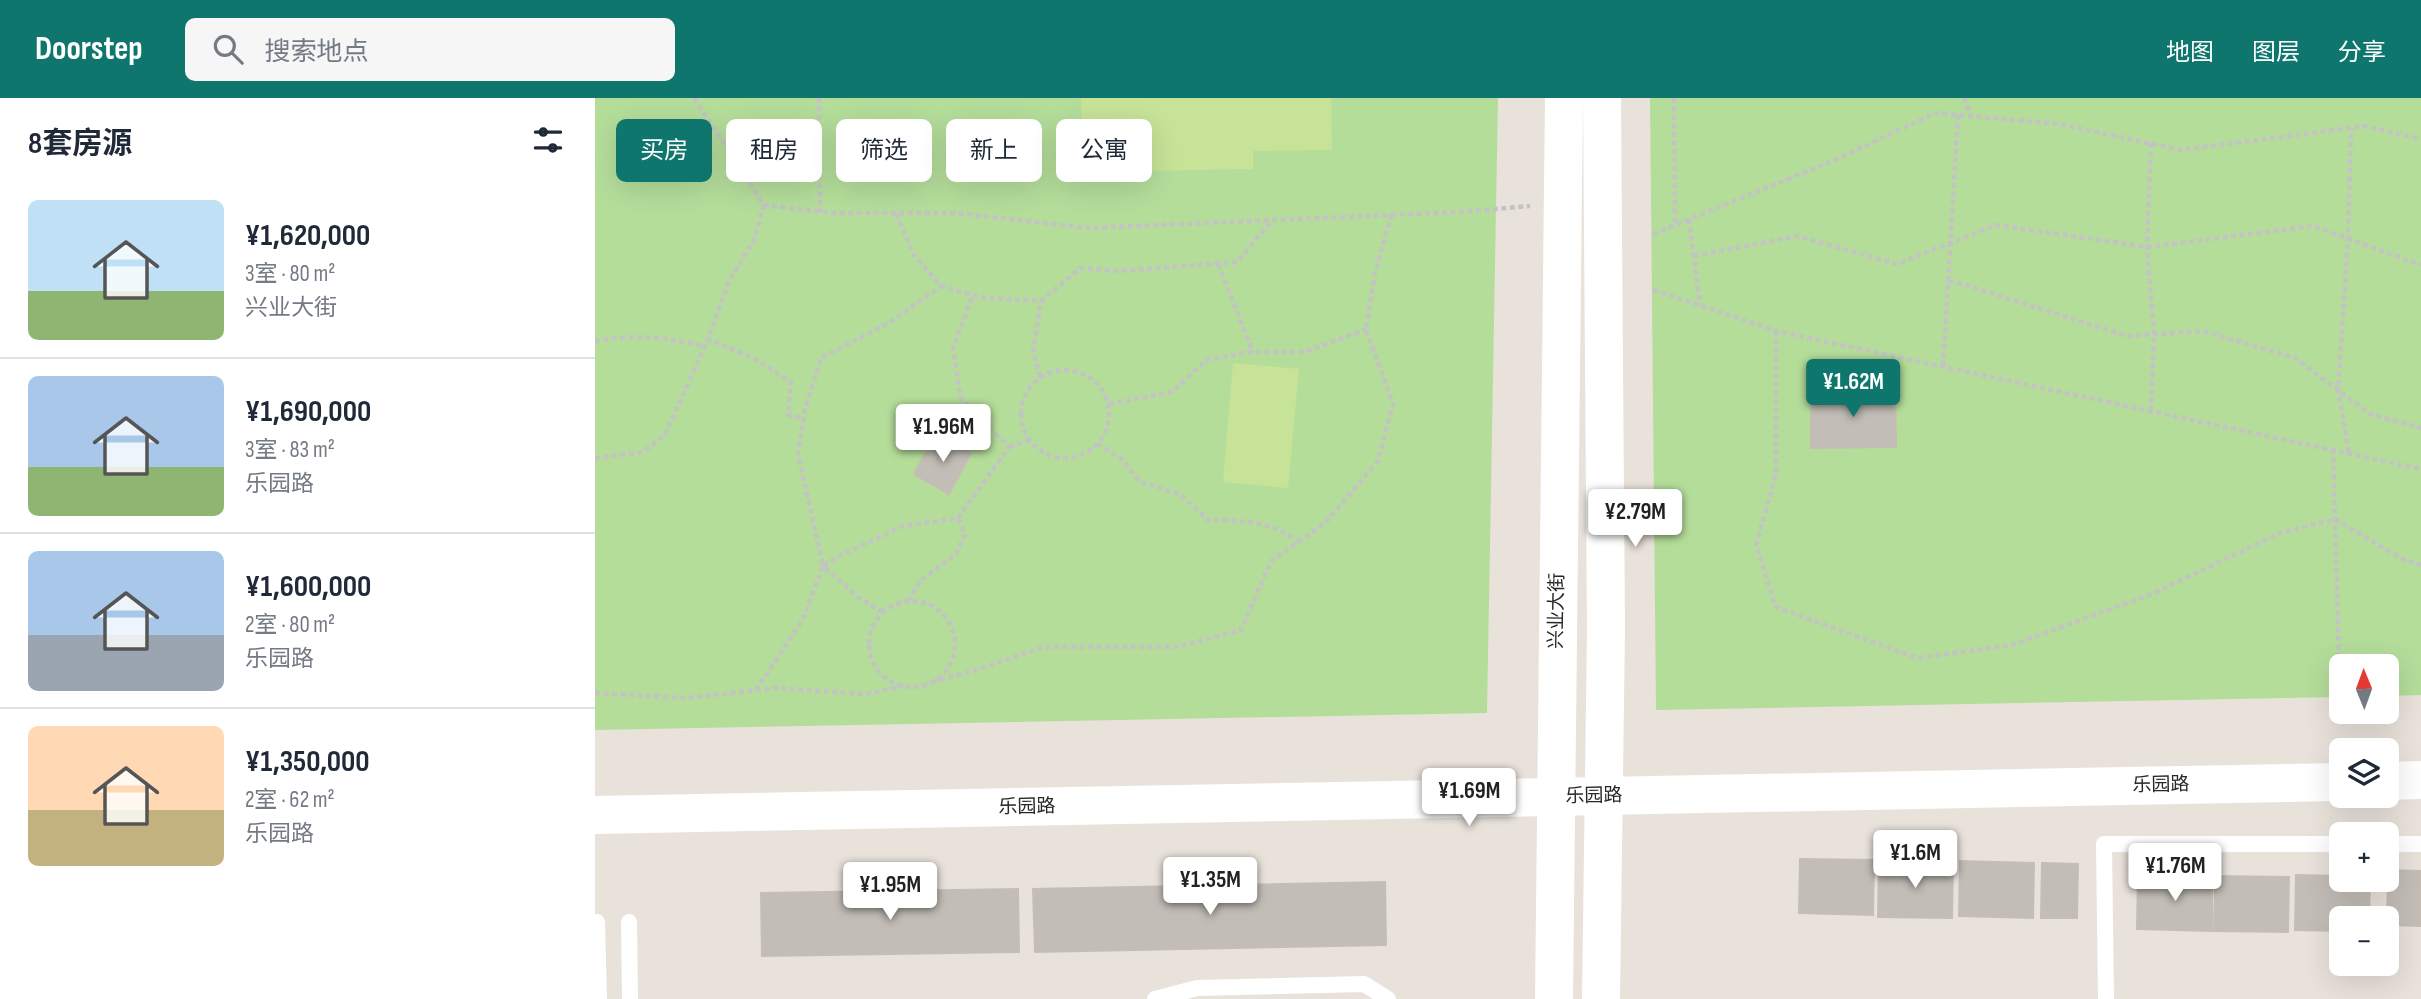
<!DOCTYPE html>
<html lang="zh">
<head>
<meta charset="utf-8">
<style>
	:root { --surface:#fff; --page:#f6f6f7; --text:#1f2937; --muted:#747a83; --line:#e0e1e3; --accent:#0f766e }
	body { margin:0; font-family:"Sofia Sans Condensed","Noto Sans SC",sans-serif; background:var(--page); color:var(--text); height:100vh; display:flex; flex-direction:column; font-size:26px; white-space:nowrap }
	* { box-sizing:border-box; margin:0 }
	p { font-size:23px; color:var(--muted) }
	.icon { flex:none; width:38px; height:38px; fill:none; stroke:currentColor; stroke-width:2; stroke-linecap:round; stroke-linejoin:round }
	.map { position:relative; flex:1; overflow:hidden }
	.sheet { display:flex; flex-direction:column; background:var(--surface); width:595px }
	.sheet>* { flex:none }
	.guide { position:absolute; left:21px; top:21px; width:665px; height:63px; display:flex; gap:14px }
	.needle { width:46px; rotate:359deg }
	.fabs { position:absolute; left:1734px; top:556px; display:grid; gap:14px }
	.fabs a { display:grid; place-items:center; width:70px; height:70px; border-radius:10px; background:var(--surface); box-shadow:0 7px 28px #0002; font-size:35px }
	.price { position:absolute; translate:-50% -60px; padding:0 16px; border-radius:7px; background:#fff; color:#222; font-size:23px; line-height:46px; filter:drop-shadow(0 2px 4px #0008) }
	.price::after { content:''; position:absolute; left:50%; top:42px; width:21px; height:16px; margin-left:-10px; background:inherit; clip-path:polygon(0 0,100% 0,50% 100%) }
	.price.current { background:var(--accent); color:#fff }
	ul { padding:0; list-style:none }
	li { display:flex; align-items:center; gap:21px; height:175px; padding:0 28px }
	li+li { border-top:2px solid var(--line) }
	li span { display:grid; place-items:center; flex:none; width:196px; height:140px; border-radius:10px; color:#555 }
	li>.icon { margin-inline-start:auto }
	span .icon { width:84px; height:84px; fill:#fffc; stroke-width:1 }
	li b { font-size:30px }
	h2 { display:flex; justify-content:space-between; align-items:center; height:84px; padding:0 28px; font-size:30px }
	.pill { padding:0 24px; border-radius:10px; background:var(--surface); box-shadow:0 7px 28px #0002; font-size:24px; line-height:63px }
	.pill.current { background:var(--accent); color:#fff }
	header { display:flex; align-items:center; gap:42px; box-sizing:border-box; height:98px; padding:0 35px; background:var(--accent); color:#fff }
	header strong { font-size:33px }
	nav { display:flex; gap:38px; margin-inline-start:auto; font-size:24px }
	.search { width:490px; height:63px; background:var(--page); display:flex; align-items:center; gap:18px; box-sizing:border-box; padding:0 24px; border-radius:10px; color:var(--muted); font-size:26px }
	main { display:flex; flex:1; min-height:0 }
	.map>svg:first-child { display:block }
</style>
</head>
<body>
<header>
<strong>Doorstep</strong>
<div class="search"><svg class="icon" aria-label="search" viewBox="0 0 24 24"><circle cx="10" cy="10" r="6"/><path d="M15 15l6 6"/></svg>搜索地点</div>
<nav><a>地图</a><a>图层</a><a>分享</a></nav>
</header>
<main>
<section class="sheet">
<h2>8套房源<svg class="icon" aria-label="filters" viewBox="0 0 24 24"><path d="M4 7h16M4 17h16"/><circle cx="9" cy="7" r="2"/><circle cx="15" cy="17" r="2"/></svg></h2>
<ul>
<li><span style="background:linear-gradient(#bfe0f5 65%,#8fb573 0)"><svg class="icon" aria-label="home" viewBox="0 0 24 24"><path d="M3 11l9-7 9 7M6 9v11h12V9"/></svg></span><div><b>¥1,620,000</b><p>3室 · 80 m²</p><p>兴业大街</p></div></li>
<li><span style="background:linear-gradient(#a9c7e8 65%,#8fb573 0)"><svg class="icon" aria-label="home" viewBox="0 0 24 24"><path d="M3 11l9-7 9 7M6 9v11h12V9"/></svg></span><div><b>¥1,690,000</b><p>3室 · 83 m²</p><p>乐园路</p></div></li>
<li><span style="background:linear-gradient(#a9c7e8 60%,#9aa5b1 0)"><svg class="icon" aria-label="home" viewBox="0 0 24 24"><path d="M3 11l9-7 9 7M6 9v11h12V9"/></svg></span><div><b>¥1,600,000</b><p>2室 · 80 m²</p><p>乐园路</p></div></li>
<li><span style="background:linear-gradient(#ffd9b3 60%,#c2b280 0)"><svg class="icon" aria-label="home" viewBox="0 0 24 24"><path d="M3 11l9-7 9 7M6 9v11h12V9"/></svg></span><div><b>¥1,350,000</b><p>2室 · 62 m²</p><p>乐园路</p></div></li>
</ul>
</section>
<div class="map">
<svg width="1826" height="901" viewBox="0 0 1826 901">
	<rect width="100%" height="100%" fill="#e9e2db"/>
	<path fill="#b4dd9a" d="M0,0H903L892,615L0,632Z
		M1055,0H1826V597L1792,598V569H1746V599L1061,612Z"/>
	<path fill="#c6e397" d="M486,0H736L737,52L658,53V71L488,74Z
		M42,29L79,63L61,81L24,47Z
		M638,265L704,271L693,390L628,384Z"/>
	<path fill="#c2bdb6" stroke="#c4beb5" stroke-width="2" d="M1300,291L1301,349L1216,350V292Z
		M341,336L376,355L354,396L319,376Z
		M1205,761L1279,762L1278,817L1204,815Z
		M1365,763L1439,765L1438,820L1364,818Z
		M1284,764L1358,765L1357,820L1283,819Z
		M1447,765L1483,766L1482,820H1446Z
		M1793,772L1826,773V828L1792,827Z
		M1543,776L1617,778V833L1542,831Z
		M1701,777L1746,778V782H1775L1774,821H1746V833L1700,832Z
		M1620,778L1694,779L1693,834L1619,833Z
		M790,784L791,847L440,854L438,791Z
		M423,791L424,854L167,858L166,795Z"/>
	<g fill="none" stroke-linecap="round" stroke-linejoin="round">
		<path stroke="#c3c3c3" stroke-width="4.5" stroke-dasharray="5 3.5" stroke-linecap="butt" d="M99,0L169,107L237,115H361L494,130L864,114L935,108
			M224,0L225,114
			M1079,0L1080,127
			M1369,0L1376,18
			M1556,45L1552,149L1559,236L1556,312
			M169,107L159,142L134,183L113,241L160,261L196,284L193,317L208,320
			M301,116L319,157L346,188L389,200L446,203L485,170L523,173L642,164L677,123
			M1094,121L1105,207
			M1058,136L1242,61L1340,15L1465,26L1585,52L1770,28L1826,41
			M1099,158L1202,138L1302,166L1401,127L1552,149L1718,128L1826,167
			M623,166L658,254
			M1354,182L1532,238L1608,233L1700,260L1775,316L1826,330
			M1058,192L1181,233L1826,371
			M1181,233V376L1161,447L1181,509L1322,560L1417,547L1557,496L1683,436L1740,421L1807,461L1826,467
			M0,244C33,234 76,241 110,248
			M1348,268L1363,17
			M426 316a44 44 0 1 1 88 0a44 44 0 1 1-88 0Z
			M445,279L438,254L446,203
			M514,306L577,294L611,262L653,254H710L771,231
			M502,346L526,360L545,384L585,396L613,422C645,422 678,423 703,444
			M414,349L435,342
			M1738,351L1745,599
			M1754,354L1743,292L1753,140L1756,30
			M0,360L48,354L70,337L113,241
			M313,503L326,482L361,456L370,437L363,420
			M274 546a43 43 0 1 1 86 0a43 43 0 1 1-86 0Z
			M288,514L264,500L228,468L246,457L308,428L363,420L414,349L366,301L358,250L378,197
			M337,584L381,572L449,549H581L646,532L676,463L730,425L783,363L798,306L771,231L780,175L796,117
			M161,592L208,521L228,468L203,356L210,311L226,260L294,225L346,188
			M0,595L92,600L179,590L271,596L308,588"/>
		<path stroke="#fff" stroke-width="16" d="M1792,746H1826
			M2,824L4,901
			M34,824L35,901
			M560,901L602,890L769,886L793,901
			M1511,901L1509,746H1746"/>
		<path stroke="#fff" stroke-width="38" d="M1792,683L1826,682
			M0,717L1746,684"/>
		<path stroke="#fff" stroke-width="38" d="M959,901L969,0
			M1006,901L1011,531L1007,0"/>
	</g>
	<g text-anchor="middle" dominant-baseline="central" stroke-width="6" stroke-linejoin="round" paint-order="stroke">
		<g font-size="19" fill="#282828" stroke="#fff">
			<text transform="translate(962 513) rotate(-89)">兴业大街</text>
			<text transform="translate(1566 687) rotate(-1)">乐园路</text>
			<text transform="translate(999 698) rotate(-1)">乐园路</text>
			<text transform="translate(432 709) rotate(-1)">乐园路</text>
		</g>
	</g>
</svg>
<div class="fabs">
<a><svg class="needle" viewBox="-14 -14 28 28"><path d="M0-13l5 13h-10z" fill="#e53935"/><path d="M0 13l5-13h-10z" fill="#747a83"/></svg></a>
<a><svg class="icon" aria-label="layers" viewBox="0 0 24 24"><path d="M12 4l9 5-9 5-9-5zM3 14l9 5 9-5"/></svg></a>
<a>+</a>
<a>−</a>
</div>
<b class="price current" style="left:1258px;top:321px">¥1.62M</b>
<b class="price" style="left:348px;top:366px">¥1.96M</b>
<b class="price" style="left:1040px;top:451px">¥2.79M</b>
<b class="price" style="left:874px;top:730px">¥1.69M</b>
<b class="price" style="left:1320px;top:792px">¥1.6M</b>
<b class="price" style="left:1580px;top:805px">¥1.76M</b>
<b class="price" style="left:615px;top:819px">¥1.35M</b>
<b class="price" style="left:295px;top:824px">¥1.95M</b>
<div class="guide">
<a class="pill current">买房</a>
<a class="pill">租房</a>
<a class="pill">筛选</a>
<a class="pill">新上</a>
<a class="pill">公寓</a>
</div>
</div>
</main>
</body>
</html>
